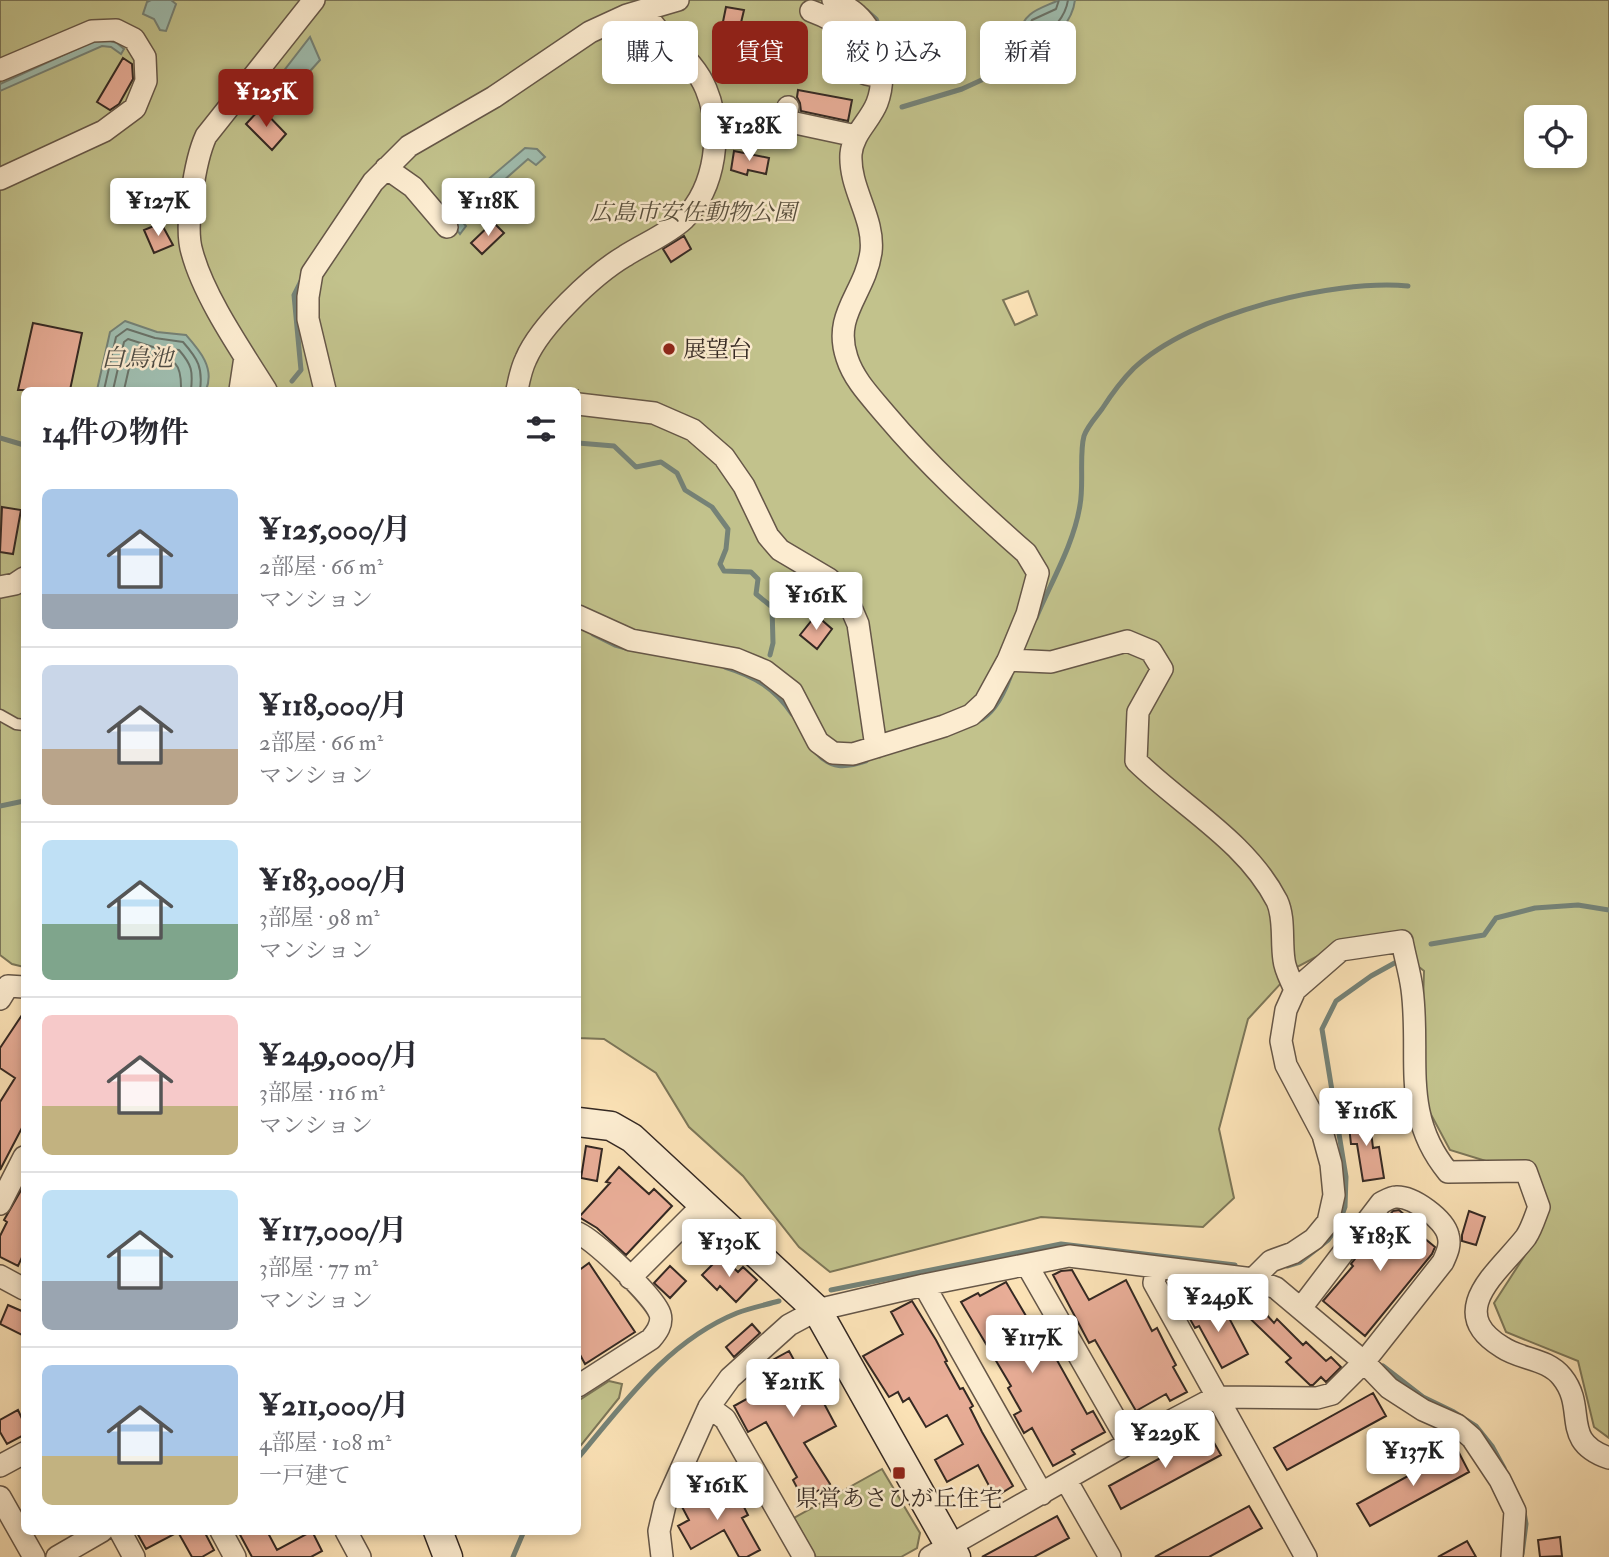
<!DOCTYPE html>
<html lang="ja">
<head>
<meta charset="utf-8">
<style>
	:root { --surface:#fff; --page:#f7f7f7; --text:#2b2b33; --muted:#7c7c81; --line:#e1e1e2; --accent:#8f2418 }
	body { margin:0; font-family:"IM FELL Double Pica","Noto Serif JP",serif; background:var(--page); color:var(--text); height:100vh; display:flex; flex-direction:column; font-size:26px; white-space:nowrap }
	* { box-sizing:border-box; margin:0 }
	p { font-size:23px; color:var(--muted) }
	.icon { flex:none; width:38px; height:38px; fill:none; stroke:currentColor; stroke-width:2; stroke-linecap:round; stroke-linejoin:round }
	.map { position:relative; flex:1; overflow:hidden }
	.sheet { position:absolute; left:21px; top:387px; width:560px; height:1148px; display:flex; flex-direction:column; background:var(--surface); border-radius:10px; box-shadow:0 4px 10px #0003 }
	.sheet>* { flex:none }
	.banner { position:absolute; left:602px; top:21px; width:665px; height:63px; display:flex; gap:14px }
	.tools { position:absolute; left:1524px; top:105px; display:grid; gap:14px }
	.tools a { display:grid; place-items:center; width:63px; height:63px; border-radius:10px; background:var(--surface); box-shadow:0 4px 10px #0003; font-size:35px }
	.price { position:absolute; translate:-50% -60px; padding:0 16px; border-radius:7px; background:#fff; color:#222; font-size:23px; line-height:46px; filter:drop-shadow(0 2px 4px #0008) }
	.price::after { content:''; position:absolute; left:50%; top:42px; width:21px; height:16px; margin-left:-10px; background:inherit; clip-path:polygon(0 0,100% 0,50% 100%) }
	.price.active { background:var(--accent); color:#fff }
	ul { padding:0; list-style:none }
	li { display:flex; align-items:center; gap:21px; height:175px; padding:0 21px }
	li+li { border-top:2px solid var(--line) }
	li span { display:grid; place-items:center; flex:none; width:196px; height:140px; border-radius:10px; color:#555 }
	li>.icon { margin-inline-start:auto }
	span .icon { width:84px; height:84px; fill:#fffc; stroke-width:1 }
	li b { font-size:30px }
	h2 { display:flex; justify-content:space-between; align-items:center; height:84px; padding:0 21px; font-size:30px }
	.pill { padding:0 24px; border-radius:10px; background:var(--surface); box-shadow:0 4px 10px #0003; font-size:24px; line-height:63px }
	.pill.active { background:var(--accent); color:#fff }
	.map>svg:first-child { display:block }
</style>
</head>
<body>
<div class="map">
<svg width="1609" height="1557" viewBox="0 0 1609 1557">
	<rect width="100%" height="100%" fill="#fbe2b6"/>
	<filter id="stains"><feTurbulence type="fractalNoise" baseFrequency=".00286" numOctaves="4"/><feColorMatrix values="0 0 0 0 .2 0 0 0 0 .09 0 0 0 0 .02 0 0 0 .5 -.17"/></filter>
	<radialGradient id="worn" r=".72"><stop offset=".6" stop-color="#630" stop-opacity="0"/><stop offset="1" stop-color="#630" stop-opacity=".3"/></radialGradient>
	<path fill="#c2c28c" stroke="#7c7658" stroke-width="2" fill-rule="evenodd" d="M0,0H1609V1438L1594,1427L1578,1361L1506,1332L1494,1303L1538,1235L1534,1187L1502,1166L1450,1150L1420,1094L1424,971L1378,934L1346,941L1295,968L1248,1019L1219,1129L1234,1198L1203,1227L1041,1217L830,1272L799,1247L743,1176L689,1127L656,1073L604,1039L578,1038V390H24V967L12,964L0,955ZM1536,117H1575V156H1536ZM1028,291L1037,315L1015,325L1003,300Z
		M609,1381L622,1384L619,1398L578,1449V1401Z
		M882,1469L920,1533L917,1548L901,1557H816L794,1518Z"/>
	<path fill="#9fbdaf" stroke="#758277" stroke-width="2" d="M151,0H171L176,4L166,31L160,30L154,19L143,14L147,2Z
		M1059,0H1075C1072,27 1046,45 1027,62L1012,39L1019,34C1024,11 1040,9 1059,0Z
		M310,37L320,60L286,98L272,86Z
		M107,40L117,43L124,49L121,54L111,47L102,46L0,91V84L94,41Z
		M525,148L537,149L545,157L536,165L528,159L460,219L466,226L460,234L449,219L451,211Z
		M125,321L157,332L186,335C200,351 215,368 206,390H97L110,332Z"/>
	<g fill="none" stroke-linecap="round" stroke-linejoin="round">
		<path stroke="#6a7369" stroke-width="2" d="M1059,0L1056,9L1032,20L1023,41L1027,49H1031C1046,35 1065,21 1068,0
			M104,390L116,337L127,329L155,338L183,342C198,359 203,368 200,390
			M113,390L124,342L128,339L153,347L179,350C192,365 193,371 191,390
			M124,390L132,355L135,352C166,362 182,351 181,390"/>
		<path stroke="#758277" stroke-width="5" d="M867,11L876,19L881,32
			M902,107L962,89L999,72L1017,47
			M292,381L301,370L294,295L302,279
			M0,438L24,445
			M578,443L614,446L636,467L661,462L677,473L685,490L712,507L728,529L726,549L720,564L724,571L751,572L758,579L756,594L772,607L773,643L770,655
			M1036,618C1051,582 1074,544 1080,505C1084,485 1079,454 1084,436C1087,427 1096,417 1102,409C1111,395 1122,380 1134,368C1191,314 1332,279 1408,286
			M593,634L615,645L626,648
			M725,667C754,676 775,688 792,714
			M978,721C994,714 1004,693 1010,677
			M816,752C831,769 845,768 866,761
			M0,806L24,801
			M1431,944L1484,935L1496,918L1535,908L1578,905L1609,910
			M1287,1266L1300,1262L1328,1240L1338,1226L1345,1207L1346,1177L1322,1029L1336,1001L1371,976L1400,960
			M831,1290L1061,1244L1235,1265
			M1383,1366L1423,1397L1454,1412L1476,1426L1492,1446L1504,1468
			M578,1458C624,1403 668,1341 737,1313C750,1308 765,1305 779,1301
			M1522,1554L1526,1524L1524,1512
			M513,1557L524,1531"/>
	</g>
	<path fill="#e8ad97" stroke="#352923" stroke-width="2" d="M726,7L744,10L740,27L752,29L747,57L735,55L733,65L715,61Z
		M123,58L132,64L133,79L119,104L110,110L97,102Z
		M798,90L852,100L848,121L801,111L800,103L797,97Z
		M261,108L286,134L272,150L246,124Z
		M734,151L769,158L766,174L748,170L747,175L731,170Z
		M493,222L504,233L482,254L471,243Z
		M161,223L173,245L154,253L144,230Z
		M684,236L691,249L671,262L663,249Z
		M33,323L82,333L70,390H18Z
		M2,507L21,510L13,554L0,552Z
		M816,615L832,629L817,649L800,635Z
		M24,1012V1124L0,1170V1102L15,1078L0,1068V1048Z
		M1369,1114L1373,1148L1379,1147L1384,1178L1363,1181L1357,1144H1351L1348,1117Z
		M586,1146L602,1149L597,1181L581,1178Z
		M619,1167L649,1194L654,1189L672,1206L626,1255L597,1228L579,1217L610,1183L606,1182Z
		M24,1185V1253L18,1266L0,1257V1236L7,1222L4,1220Z
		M1399,1210L1415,1224L1412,1228L1435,1247L1432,1254L1365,1336L1323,1301L1353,1266L1351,1264L1373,1236L1393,1211Z
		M1469,1211L1485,1217L1476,1245L1462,1241V1235Z
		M721,1256L738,1272L743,1267L757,1280L736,1302L720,1286L717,1290L702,1275Z
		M589,1263L635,1332L585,1364L578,1351V1271Z
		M670,1266L686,1281L670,1298L654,1283Z
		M1072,1270L1089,1300L1126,1280L1152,1331L1157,1328L1165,1344L1176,1365L1173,1367L1187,1392L1170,1401L1166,1394L1136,1411L1095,1340L1089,1343L1053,1275L1061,1271Z
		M1006,1282L1049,1355L1053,1353L1087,1414L1093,1411L1105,1432L1072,1450L1075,1454L1053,1466L1032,1428L1024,1433L1014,1415L1021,1411L1008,1388L1011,1386L961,1302L978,1293L980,1296Z
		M1248,1294L1274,1323L1277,1319L1303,1345L1306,1342L1326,1361L1331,1357L1341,1367L1326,1382L1321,1377L1313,1385H1310L1286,1362L1291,1358L1236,1305Z
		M912,1301L936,1340L947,1361L945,1362L960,1389L963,1388L973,1406L970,1408L982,1432L1013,1486L995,1497L978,1465L947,1482L935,1460L963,1444L947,1415L926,1427L909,1398L903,1402L898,1392L889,1397L863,1356L903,1334L891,1312Z
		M1206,1301L1218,1322L1227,1314L1248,1354L1222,1368L1199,1326L1195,1328L1186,1312Z
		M8,1305L24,1312V1336L0,1324Z
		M752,1324L760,1333L734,1357L726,1347Z
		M789,1351L806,1382L824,1372L832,1386L819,1394L836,1426L804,1443L830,1484L803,1499L793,1480L797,1477L766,1422L748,1432L734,1406L781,1380L771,1361Z
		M1373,1393L1386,1416L1287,1470L1274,1448Z
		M18,1410L24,1423V1435L7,1444L0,1432V1420Z
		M1208,1432L1221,1455L1121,1509L1109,1486Z
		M1457,1449L1469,1472L1370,1526L1357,1504Z
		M720,1488L730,1507L741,1501L748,1515L742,1518L760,1550L747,1557H739L724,1530L691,1549L678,1526L689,1520L680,1503L682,1499L697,1492L700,1499Z
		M1249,1506L1262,1528L1209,1557H1155Z
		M1057,1516L1069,1538L1034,1557H982Z
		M136,1531H204L214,1550L202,1557H192L178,1532L146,1549Z
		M238,1531H267L277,1550L312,1531L322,1551L311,1557H252Z
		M1560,1537L1562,1556L1540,1557L1538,1540Z
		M1467,1541L1476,1557H1438Z"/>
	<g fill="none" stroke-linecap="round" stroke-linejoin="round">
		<defs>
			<path id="lane" d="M0,715L16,724L24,725"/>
			<path id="street" d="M811,11C846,24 859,37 866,74L881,77
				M0,70L92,31L116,30L134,39L145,57L146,81L135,108L104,131L0,179
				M788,107L786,121L856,136
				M386,168L413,187L447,227
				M240,390L245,357
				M266,390C241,350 204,297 192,252C184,227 195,160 206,136L314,0
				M325,390L308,319V297L312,273L373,182L409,146L494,97L590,32L627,15L678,0
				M517,390C519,380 521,369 526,359C540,326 593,275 625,256C644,244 668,234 684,219C716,187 723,130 706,89C692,55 659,40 644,10
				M578,404L654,413L693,430L724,457L744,486L768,536L780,550L829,579L849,603L858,624L876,747
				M0,587L15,584L24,578
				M578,616L631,640L736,659L765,671L792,692L818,742L833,753L853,754L944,726L971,715L985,702L1008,660L1027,614L1038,573L1026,553C977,510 928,465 886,415C871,397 854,380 847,358C832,314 865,294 871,252C875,218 849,189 851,154C853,133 870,121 877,103C888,74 878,34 856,14C850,8 840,4 833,0
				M1008,660L1051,662L1127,641L1151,651L1162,669L1138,712L1136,761C1183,807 1246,841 1277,901C1285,918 1281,941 1284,960C1285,970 1291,980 1295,990L1341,950L1402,941C1405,957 1410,973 1412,989C1421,1056 1400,1114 1448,1172L1526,1171L1539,1207C1535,1217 1532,1228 1526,1237C1500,1271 1443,1311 1502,1347C1521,1360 1547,1358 1562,1377C1588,1409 1559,1441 1609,1458
				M0,999L8,986L24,987
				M0,1204L24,1157
				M578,1233C595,1241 654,1296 660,1314C663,1324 657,1332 651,1339L578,1386
				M1027,1265L1129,1443
				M1157,1267L1154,1283L1306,1557
				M0,1276L24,1289
				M630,1278L705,1203
				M1253,1279L1271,1261L1293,1253L1314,1239L1328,1222L1334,1195L1331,1164L1323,1135L1286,1065L1281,1041L1286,1010L1295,990
				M924,1285L1042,1494
				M709,1407L725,1419L804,1557
				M0,1466L24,1453
				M1066,1480L1110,1557
				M0,1497L34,1557
				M120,1531L134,1557
				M221,1531L235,1557
				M346,1531L360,1557
				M57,1557L102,1531
				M662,1557L659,1531L665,1505L709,1407L730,1378L789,1325L817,1310L924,1285L1069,1256L1253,1279L1276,1288L1364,1362L1389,1388L1423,1410L1457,1425L1472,1438L1500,1480L1515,1511L1512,1557
				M930,1557L1129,1443L1216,1397L1317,1398L1332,1394L1364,1362L1443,1262C1447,1253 1451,1245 1448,1235C1444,1219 1413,1196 1396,1197C1391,1197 1385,1201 1381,1203L1301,1308"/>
			<path id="secondary" d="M578,1122L611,1126L632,1138L817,1310L956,1557
				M438,1531L448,1557"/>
		</defs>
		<use href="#lane" stroke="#665748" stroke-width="13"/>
		<use href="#street" stroke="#665748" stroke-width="24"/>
		<use href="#secondary" stroke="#352923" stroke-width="31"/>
		<use href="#lane" stroke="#fcecd0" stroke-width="10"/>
		<use href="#street" stroke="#fcecd0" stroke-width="21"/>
		<use href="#secondary" stroke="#fcecd0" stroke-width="28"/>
	</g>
	<g fill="#8f2418" stroke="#fcecd0" stroke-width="2.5">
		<circle cx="669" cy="349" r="7"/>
		<rect x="892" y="1466" width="14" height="14" rx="3.5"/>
	</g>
	<g text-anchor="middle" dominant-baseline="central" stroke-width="5" stroke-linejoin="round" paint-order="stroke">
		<g font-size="23" font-style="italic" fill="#584f3d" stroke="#fcecd0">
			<text x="693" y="212">広島市安佐動物公園</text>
		</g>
		<g font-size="23" fill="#352923" stroke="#fcecd0" text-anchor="start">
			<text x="683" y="349">展望台</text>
			<text x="899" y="1498" text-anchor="middle">県営あさひが丘住宅</text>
		</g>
		<g font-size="24" font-style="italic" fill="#504e46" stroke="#fcecd0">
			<text x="137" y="358">白鳥池</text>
		</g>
	</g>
	<rect width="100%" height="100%" filter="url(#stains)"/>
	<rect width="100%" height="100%" fill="url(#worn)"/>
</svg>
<div class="tools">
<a><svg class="icon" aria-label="locate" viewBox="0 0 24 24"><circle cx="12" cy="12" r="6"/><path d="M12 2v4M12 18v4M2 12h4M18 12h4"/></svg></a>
</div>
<b class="price active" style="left:266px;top:129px">¥125K</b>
<b class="price" style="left:749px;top:163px">¥128K</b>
<b class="price" style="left:158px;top:238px">¥127K</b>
<b class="price" style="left:488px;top:238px">¥118K</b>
<b class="price" style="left:816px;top:632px">¥161K</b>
<b class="price" style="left:1366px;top:1148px">¥116K</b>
<b class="price" style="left:1380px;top:1273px">¥183K</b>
<b class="price" style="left:729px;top:1279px">¥130K</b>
<b class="price" style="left:1218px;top:1334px">¥249K</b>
<b class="price" style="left:1032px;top:1375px">¥117K</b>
<b class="price" style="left:793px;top:1419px">¥211K</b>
<b class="price" style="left:1165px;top:1470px">¥229K</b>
<b class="price" style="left:1413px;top:1488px">¥137K</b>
<b class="price" style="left:717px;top:1522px">¥161K</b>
<div class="banner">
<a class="pill">購入</a>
<a class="pill active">賃貸</a>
<a class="pill">絞り込み</a>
<a class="pill">新着</a>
</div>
<section class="sheet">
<h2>14件の物件<svg class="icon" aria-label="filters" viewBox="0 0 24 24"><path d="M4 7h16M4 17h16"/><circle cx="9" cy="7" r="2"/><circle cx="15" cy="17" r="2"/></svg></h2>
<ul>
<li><span style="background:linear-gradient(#a9c7e8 75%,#9aa5b1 0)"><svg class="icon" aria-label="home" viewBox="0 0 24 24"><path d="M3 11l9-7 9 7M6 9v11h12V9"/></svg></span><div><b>¥125,000/月</b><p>2部屋 · 66 m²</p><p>マンション</p></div></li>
<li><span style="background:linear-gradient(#c9d6e8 60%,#b9a48a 0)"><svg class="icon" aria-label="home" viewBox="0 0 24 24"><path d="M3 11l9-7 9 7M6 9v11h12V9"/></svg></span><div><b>¥118,000/月</b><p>2部屋 · 66 m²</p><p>マンション</p></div></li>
<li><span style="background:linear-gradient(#bfe0f5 60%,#7fa58c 0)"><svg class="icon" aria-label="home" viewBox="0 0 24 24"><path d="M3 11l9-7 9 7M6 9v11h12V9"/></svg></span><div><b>¥183,000/月</b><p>3部屋 · 98 m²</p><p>マンション</p></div></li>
<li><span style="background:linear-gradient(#f6c9c9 65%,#c2b280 0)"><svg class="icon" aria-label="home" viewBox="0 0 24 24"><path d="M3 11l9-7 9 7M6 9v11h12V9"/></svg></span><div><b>¥249,000/月</b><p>3部屋 · 116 m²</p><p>マンション</p></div></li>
<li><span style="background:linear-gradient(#bfe0f5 65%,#9aa5b1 0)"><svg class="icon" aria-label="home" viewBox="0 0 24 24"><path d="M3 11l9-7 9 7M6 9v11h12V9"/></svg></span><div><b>¥117,000/月</b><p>3部屋 · 77 m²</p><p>マンション</p></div></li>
<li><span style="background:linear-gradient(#a9c7e8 65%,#c2b280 0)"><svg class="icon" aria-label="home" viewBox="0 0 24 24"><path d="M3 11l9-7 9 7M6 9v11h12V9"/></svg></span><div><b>¥211,000/月</b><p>4部屋 · 108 m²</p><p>一戸建て</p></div></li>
</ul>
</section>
</div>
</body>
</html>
